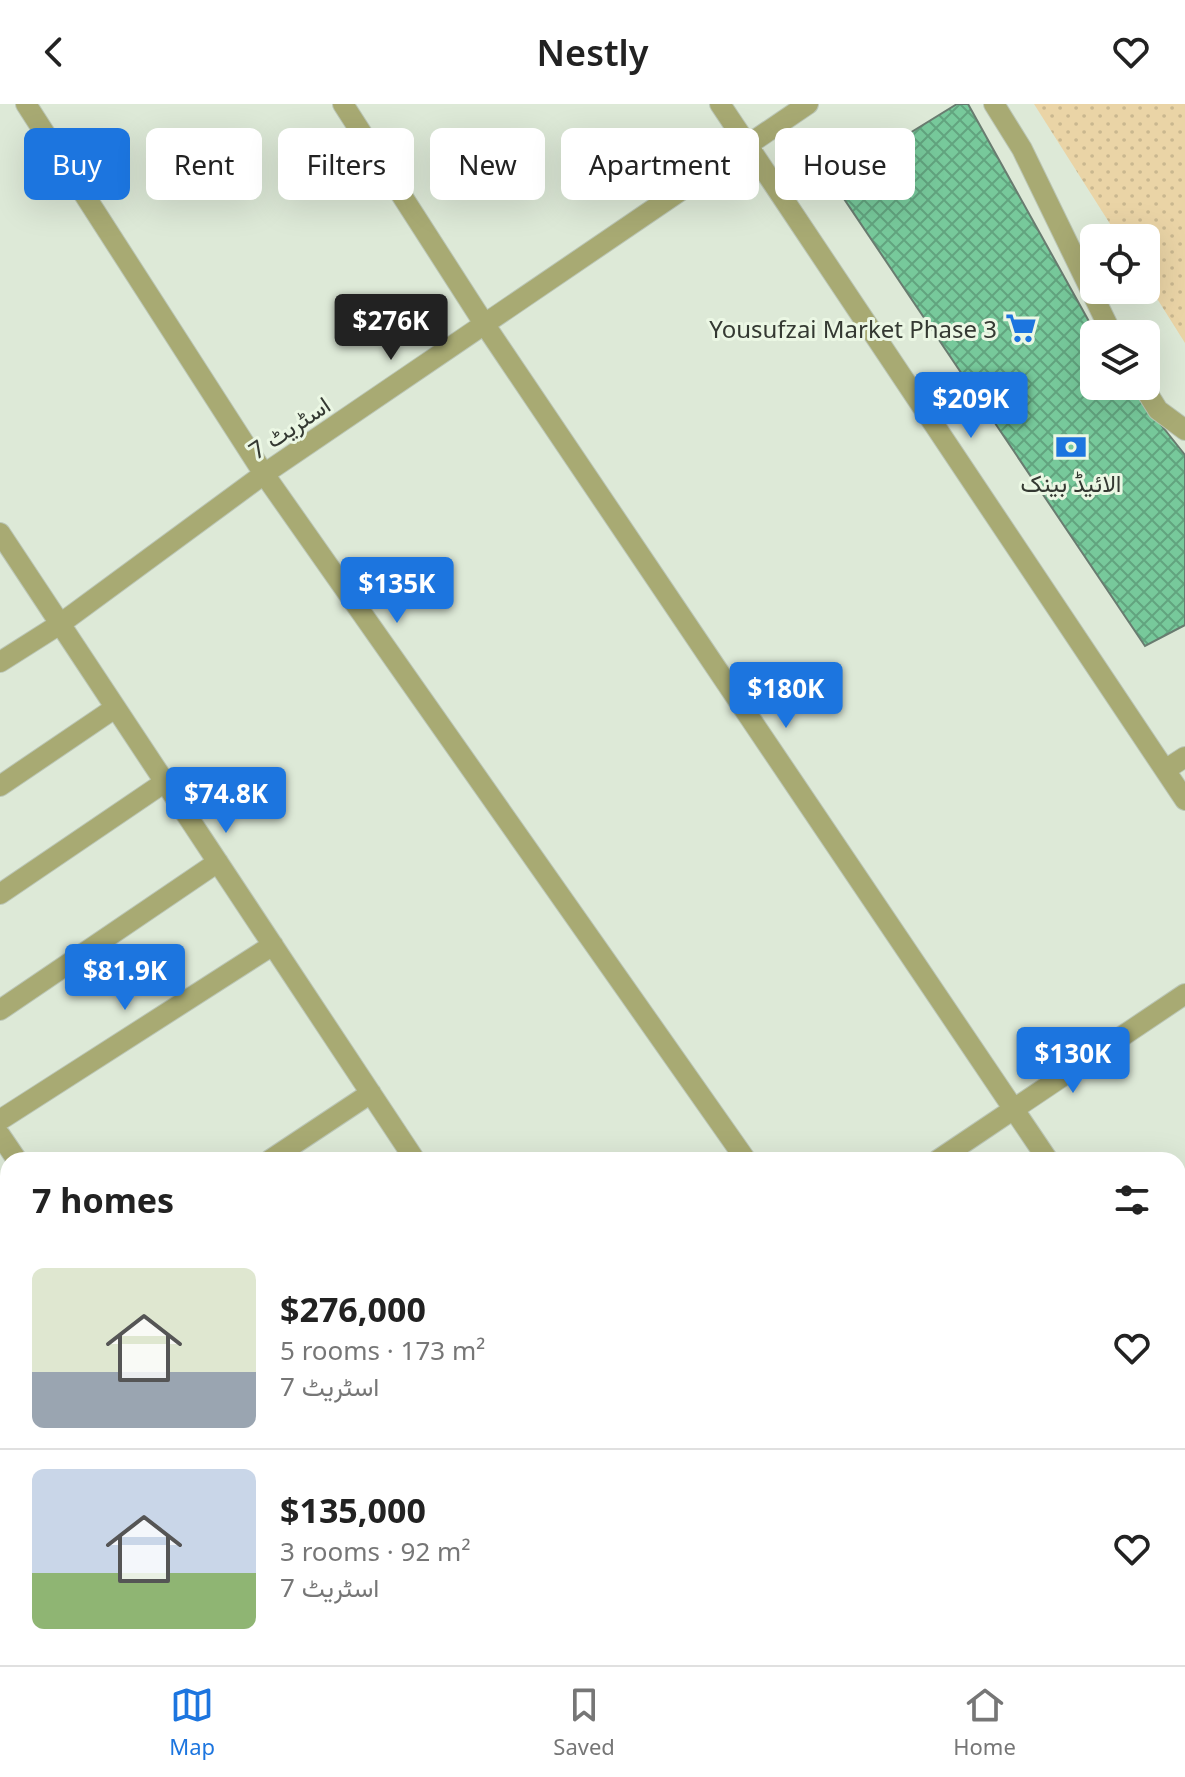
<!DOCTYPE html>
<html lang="en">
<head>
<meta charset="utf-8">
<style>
	:root { --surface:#fff; --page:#f6f6f6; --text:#222; --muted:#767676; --line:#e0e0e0; --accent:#1c75df }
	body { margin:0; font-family:"Noto Sans",Vazirmatn,sans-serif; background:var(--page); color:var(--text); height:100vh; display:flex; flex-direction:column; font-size:30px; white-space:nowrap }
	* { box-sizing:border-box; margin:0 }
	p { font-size:26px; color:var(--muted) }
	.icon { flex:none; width:44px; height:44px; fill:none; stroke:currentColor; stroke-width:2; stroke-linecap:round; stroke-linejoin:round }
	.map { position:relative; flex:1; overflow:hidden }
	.details { position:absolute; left:0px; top:1048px; width:1186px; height:514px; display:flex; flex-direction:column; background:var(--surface); border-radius:24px 24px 0 0; box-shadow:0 8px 32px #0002 }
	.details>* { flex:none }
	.banner { position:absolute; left:24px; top:24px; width:1138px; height:72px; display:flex; gap:16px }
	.fabs { position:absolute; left:1080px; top:120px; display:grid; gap:16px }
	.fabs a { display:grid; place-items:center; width:80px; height:80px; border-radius:12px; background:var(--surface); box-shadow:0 8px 32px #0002; font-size:40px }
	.price { position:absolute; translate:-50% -68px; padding:0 18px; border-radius:8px; background:var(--accent); color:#fff; font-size:26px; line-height:52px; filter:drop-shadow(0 2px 4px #0008) }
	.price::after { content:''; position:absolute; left:50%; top:48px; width:24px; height:18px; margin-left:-12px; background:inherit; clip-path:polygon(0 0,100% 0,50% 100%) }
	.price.selected { background:#222; color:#fff }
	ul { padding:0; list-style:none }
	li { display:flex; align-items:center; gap:24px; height:200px; padding:0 32px }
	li+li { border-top:2px solid var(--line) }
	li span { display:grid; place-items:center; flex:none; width:224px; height:160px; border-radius:12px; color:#555 }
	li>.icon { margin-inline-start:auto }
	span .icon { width:96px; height:96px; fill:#fffc; stroke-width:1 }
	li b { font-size:34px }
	h2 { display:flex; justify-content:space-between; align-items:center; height:96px; padding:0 32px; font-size:34px }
	.chip { padding:0 28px; border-radius:12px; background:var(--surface); box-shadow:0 8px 32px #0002; font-size:28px; line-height:72px }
	.chip.selected { background:var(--accent); color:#fff }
	header { display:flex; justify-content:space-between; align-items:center; height:104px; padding:0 32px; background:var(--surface); font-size:36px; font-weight:600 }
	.tabs { display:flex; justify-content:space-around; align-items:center; height:112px; border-top:2px solid var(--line); background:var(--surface); font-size:22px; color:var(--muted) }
	.tabs a { display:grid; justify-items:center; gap:4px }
	.tabs .selected { color:var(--accent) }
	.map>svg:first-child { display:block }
</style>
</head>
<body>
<header><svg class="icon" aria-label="back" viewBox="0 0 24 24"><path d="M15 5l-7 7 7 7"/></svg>Nestly<svg class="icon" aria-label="heart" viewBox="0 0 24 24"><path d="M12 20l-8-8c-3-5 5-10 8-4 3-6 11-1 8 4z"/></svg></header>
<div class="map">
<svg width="1185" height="1561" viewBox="0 0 1185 1561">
	<defs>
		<pattern id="park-dots" width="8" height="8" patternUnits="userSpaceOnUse" patternTransform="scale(2)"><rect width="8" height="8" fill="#ead4a6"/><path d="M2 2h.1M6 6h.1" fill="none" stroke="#c9b78f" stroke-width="1.8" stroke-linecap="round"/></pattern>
		<pattern id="building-cross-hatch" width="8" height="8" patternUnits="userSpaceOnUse" patternTransform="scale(2)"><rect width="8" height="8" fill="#77c99b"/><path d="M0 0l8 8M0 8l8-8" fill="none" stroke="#62a47f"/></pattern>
	</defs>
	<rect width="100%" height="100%" fill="#dde9d7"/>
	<path fill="url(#park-dots)" d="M1034,0H1185V239L1146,177V134H1119Z"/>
	<path fill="url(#building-cross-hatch)" stroke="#697c70" stroke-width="2" d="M957,0H968L1096,230L1094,282H1130L1185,351V521L1145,542L832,77Z"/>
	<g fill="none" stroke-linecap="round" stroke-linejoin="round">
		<defs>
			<path id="minor" d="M26,0L264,370L746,1056
				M343,0L485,221L1048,1056
				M720,0L1185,696
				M994,0L1022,45L1112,230
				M1143,282L1158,306L1185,326
				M0,429L415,1056
				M0,558L60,520L264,370L808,0
				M1165,666L1185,653
				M0,682L115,604
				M0,790L165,678
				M0,906L218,758
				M0,1016L273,841
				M0,1031L17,1056
				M270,1056L371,989
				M938,1056L1185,890
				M0,1237L8,1232
				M1178,1256L1185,1267
				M0,1344L8,1339
				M0,1458L8,1452
				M346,1554L350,1561
				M745,1554L750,1561
				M1085,1554L1089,1561
				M1,1561L12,1554
				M176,1561L186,1554
				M487,1561L498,1554
				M670,1561L681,1554"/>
		</defs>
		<use href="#minor" stroke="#bbc6b6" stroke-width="22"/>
		<use href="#minor" stroke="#a8aa73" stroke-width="20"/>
	</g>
	<defs>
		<symbol id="supermarket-bare" viewBox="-9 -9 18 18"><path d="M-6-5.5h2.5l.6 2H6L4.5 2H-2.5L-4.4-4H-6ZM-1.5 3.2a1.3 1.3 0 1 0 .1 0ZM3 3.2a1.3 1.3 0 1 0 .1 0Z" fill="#1c75df" stroke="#ebf7e4" stroke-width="2.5" paint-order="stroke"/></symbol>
		<symbol id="bank-bare" viewBox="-9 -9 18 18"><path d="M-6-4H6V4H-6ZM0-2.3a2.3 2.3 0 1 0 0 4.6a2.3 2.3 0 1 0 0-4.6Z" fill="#1c75df" stroke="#ebf7e4" stroke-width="2.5" paint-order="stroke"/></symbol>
	</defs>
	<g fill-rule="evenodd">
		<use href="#supermarket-bare" x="999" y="202" width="44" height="44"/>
		<use href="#bank-bare" x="1049" y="321" width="44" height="44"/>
	</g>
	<g text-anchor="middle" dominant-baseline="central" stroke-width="6" stroke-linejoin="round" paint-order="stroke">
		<g font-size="24" fill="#343932" stroke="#ebf7e4" text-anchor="end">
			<text x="997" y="224">Yousufzai Market Phase 3</text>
			<text x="1071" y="378" text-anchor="middle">الائیڈ بینک</text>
		</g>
		<g font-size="24" fill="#343932" stroke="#ebf7e4">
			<text transform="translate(289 323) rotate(-34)">اسٹریٹ 7</text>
		</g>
	</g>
</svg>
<div class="fabs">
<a><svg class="icon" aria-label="locate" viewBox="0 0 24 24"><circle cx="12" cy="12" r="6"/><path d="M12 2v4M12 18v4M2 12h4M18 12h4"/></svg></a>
<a><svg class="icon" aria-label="layers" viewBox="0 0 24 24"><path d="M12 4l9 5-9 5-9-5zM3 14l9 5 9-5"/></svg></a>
</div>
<b class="price selected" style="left:391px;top:258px">$276K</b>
<b class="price" style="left:971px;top:336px">$209K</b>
<b class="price" style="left:397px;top:521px">$135K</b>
<b class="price" style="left:786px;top:626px">$180K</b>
<b class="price" style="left:226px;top:731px">$74.8K</b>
<b class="price" style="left:125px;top:908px">$81.9K</b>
<b class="price" style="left:1073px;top:991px">$130K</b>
<div class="banner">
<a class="chip selected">Buy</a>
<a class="chip">Rent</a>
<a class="chip">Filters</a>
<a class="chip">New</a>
<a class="chip">Apartment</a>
<a class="chip">House</a>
</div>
<section class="details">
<h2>7 homes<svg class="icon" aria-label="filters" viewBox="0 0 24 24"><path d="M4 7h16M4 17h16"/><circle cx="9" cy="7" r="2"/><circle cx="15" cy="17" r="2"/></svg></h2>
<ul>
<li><span style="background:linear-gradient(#dfe7d0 65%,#9aa5b1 0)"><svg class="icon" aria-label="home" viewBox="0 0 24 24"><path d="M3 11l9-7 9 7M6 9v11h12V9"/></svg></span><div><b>$276,000</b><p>5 rooms · 173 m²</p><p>اسٹریٹ 7</p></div><svg class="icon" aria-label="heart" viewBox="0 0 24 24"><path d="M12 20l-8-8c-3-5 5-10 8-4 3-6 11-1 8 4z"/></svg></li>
<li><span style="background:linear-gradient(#c9d6e8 65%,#8fb573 0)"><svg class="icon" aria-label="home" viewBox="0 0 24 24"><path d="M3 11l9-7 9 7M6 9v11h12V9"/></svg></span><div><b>$135,000</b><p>3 rooms · 92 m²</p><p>اسٹریٹ 7</p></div><svg class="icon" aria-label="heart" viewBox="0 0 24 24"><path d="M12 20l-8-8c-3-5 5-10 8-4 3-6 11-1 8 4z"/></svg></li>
</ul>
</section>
</div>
<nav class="tabs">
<a class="selected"><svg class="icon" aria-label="map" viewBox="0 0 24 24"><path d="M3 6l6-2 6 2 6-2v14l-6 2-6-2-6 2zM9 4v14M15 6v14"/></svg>Map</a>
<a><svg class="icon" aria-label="saved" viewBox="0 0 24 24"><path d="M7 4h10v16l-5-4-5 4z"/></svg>Saved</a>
<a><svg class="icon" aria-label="home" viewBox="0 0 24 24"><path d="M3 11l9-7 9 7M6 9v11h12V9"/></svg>Home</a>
</nav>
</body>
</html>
